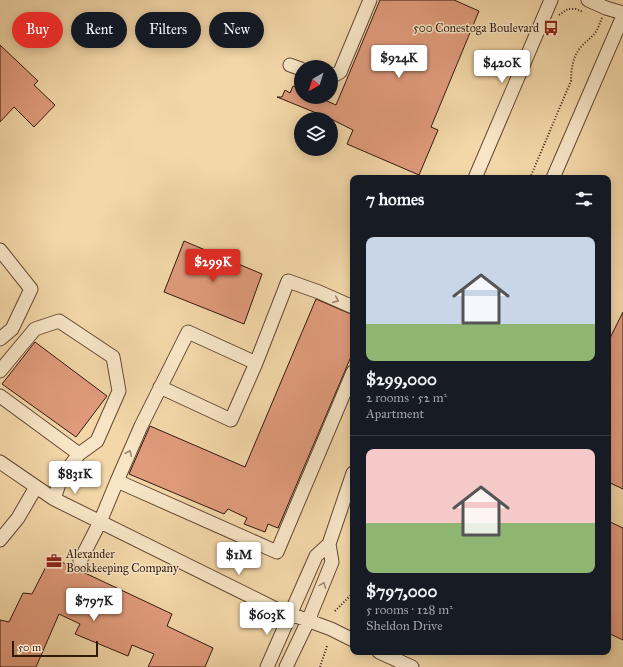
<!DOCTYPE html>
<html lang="en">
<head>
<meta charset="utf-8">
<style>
	:root { --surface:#171b24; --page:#20242c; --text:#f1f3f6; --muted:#9ea1a6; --line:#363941; --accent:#d93025 }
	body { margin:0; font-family:"IM FELL Great Primer",serif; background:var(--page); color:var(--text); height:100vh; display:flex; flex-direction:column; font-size:15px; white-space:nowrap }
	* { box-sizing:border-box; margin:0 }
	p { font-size:13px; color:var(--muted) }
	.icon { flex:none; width:22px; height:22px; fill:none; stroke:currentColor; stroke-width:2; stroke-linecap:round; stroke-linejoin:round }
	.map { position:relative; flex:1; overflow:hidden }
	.drawer { position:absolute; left:350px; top:175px; width:261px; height:480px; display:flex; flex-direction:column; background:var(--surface); border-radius:8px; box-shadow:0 2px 10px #0003 }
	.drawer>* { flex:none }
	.hud { position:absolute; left:12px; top:12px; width:278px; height:36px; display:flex; gap:8px }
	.needle { width:26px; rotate:219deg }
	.fabs { position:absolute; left:294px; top:60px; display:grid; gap:8px }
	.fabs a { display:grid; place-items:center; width:44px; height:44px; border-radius:50%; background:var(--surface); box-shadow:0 2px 10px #0003; font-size:20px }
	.scale { position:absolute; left:12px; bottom:10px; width:86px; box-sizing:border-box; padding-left:4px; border:2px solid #33190d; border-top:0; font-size:11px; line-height:14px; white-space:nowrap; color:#33190d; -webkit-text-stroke:3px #f7e5c6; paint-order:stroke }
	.price { position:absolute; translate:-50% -34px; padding:0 9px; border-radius:4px; background:#fff; color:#222; font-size:13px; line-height:26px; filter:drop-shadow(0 1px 2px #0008) }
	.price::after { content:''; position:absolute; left:50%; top:24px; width:12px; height:9px; margin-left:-6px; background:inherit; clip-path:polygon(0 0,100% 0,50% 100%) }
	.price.selected { background:var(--accent); color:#fff }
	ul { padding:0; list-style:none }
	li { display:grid; align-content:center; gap:8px; height:212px; padding:0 16px }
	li+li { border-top:1px solid var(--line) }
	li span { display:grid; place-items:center; height:124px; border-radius:8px; color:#555 }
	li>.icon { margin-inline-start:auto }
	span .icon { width:72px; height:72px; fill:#fffc; stroke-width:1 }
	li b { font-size:17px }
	h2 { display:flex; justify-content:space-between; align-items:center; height:48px; padding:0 16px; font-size:17px }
	.tag { padding:0 14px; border-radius:18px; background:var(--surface); box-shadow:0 2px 10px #0003; font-size:14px; line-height:36px }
	.tag.selected { background:var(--accent); color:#fff }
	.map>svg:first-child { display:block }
</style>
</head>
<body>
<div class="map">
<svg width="623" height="667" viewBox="0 0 623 667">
	<rect width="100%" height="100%" fill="#f3d7a8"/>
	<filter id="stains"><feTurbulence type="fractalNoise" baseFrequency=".005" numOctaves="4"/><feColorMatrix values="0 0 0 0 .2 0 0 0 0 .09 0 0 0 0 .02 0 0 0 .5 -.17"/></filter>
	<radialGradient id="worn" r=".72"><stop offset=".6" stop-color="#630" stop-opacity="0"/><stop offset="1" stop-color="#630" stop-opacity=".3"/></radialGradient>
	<path fill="#e09b7c" stroke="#33190d" d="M380,0H454L479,11L431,127L438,130L419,175L347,144L353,130L331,119L277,97H282L285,90L290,93L293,86L301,90V97H318L336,105Z
		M0,45L38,81L34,85L55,105L34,127L14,107L0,122Z
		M184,241L262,274L244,324L164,292Z
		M316,299L353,315V352L278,528L268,524L265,532L244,524L247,518L228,509L224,514L129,474L150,426L245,467Z
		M623,312V489L608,482V342Z
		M35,342L107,396L76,437L2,384Z
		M608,521L623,528V640L608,633Z
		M51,557L172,614L167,626L213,648L205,667H148L154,654L132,645L128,656L75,634L80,624L59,614L36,667H0V620L9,622L23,593L32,594Z"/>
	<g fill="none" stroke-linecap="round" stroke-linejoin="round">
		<defs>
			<path id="minor" d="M588,0L606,8L623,13
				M290,65L301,69
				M331,77L340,72L370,0
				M475,178L551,0
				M553,178L623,16
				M0,250L31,289L12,329L0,339
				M0,371L35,329L59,321L113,357L119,391L97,441L79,454
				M160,387L231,420L256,363
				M0,396L79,454L61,478L54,499
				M0,462L54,499L274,608L331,629L353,640
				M117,481L141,426L188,332L256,363L288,281L319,292L353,307
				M0,540L18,518L36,487
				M80,561L100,522L117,481L277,552L353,372
				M379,652L412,667
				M267,667L316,556L329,544
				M286,667L308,621L332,562L329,544L353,473"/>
		</defs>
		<use href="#minor" stroke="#634834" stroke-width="15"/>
		<path stroke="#33190d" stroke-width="2" stroke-dasharray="1 2" stroke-linecap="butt" d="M559,15L568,9H576L583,12
			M530,178L571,81C571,69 573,55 582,46C587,40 593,37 597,30C599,26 600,22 602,18
			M335,611L353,593
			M320,667L327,646"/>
		<use href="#minor" stroke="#f7e5c6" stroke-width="13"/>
	</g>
	<defs><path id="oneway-chevron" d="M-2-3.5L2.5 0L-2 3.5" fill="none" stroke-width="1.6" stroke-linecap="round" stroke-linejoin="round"/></defs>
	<g stroke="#9f8973">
		<use href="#oneway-chevron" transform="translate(336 300) rotate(24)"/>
		<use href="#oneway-chevron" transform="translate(129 453) rotate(-67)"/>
		<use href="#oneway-chevron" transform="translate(323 585) rotate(-69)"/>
	</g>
	<defs>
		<symbol id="bus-bare" viewBox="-9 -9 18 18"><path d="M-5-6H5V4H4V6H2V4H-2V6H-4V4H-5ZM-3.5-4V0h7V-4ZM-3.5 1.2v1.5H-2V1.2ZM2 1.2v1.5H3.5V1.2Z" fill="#8f2418" stroke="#f7e5c6" stroke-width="2.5" paint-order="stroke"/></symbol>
		<symbol id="office-bare" viewBox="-9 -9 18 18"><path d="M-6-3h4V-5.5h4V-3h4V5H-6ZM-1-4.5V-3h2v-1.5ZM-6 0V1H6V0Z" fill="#8f2418" stroke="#f7e5c6" stroke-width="2.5" paint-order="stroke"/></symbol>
	</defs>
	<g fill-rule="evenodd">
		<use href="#bus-bare" x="540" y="17" width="22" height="22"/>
		<use href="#office-bare" x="43" y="550" width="22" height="22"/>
	</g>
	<g text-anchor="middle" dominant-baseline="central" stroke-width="3" stroke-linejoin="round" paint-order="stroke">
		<g font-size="12" fill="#33190d" stroke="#f7e5c6" text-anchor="end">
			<text x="539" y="28">500 Conestoga Boulevard</text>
			<text x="66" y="554" text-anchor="start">Alexander<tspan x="66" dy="14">Bookkeeping Company</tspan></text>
		</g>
	</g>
	<rect width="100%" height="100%" filter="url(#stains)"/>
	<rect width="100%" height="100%" fill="url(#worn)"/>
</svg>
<div class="fabs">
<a><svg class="needle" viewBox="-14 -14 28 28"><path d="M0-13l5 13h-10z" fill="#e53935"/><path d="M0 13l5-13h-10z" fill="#9ea1a6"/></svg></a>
<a><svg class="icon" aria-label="layers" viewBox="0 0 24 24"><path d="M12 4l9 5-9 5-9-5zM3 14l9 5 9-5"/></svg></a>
</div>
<div class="scale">50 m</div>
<b class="price" style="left:399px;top:79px">$924K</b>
<b class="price" style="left:502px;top:84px">$420K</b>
<b class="price selected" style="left:213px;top:283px">$299K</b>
<b class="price" style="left:75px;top:495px">$831K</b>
<b class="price" style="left:239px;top:576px">$1M</b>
<b class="price" style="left:94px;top:622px">$797K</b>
<b class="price" style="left:267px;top:636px">$603K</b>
<div class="hud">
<a class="tag selected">Buy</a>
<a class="tag">Rent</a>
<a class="tag">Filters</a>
<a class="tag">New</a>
</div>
<section class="drawer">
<h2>7 homes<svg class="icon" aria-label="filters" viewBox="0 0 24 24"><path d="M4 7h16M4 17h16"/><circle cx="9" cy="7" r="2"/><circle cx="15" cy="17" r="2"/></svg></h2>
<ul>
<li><span style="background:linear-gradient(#c9d6e8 70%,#8fb573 0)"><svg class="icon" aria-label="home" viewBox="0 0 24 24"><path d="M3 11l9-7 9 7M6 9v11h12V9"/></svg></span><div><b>$299,000</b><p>2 rooms · 52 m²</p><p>Apartment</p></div></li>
<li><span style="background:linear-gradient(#f6c9c9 60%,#8fb573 0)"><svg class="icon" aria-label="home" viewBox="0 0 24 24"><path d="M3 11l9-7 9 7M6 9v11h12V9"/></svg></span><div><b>$797,000</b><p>5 rooms · 128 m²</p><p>Sheldon Drive</p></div></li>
</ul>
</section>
</div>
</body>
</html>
